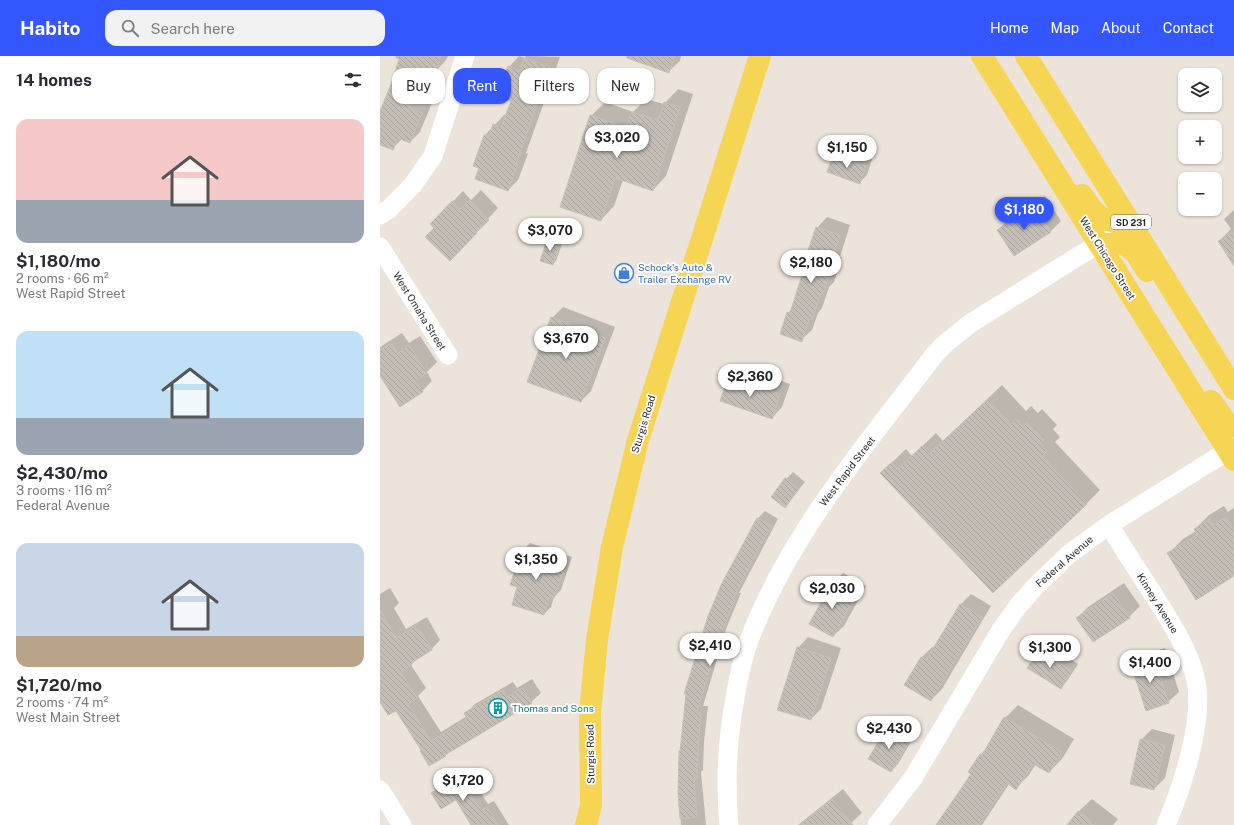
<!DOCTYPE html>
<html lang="en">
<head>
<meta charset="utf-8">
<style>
	:root { --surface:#fff; --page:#f2f2f3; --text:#2b2b33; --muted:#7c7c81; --accent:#3456ff }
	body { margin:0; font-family:"Public Sans",sans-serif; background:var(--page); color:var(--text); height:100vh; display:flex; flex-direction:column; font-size:15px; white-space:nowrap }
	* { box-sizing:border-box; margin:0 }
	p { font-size:13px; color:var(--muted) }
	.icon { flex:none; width:22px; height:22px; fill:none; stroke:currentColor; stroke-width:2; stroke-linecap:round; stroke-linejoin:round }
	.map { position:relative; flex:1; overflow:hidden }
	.details { display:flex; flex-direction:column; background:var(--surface); width:380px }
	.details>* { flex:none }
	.guide { position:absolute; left:12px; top:12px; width:380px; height:36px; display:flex; gap:8px }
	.tools { position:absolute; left:798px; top:12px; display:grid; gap:8px }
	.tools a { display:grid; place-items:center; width:44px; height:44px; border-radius:8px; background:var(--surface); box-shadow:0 1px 3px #0004; font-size:20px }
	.price { position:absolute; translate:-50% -34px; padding:0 9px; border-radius:14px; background:#fff; color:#222; font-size:13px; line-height:26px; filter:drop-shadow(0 1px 2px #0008) }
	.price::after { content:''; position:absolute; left:50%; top:24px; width:12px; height:9px; margin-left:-6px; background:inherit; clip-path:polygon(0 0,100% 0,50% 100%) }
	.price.selected { background:var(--accent); color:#fff }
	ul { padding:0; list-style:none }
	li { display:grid; align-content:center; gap:8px; height:212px; padding:0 16px }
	li span { display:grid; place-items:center; height:124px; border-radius:12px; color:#555 }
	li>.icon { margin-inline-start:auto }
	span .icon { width:72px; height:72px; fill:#fffc; stroke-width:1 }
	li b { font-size:17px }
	h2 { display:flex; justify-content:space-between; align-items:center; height:48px; padding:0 16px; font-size:17px }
	.chip { padding:0 14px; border-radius:12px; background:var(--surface); box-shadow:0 1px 3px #0004; font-size:14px; line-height:36px }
	.chip.selected { background:var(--accent); color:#fff }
	header { display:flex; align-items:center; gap:24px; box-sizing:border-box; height:56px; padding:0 20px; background:var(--accent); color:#fff }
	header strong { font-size:19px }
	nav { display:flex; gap:22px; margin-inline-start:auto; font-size:14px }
	.search { width:280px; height:36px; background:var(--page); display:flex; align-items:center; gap:10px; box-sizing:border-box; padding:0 14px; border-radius:12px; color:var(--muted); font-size:15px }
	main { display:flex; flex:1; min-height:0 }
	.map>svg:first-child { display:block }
</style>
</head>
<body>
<header>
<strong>Habito</strong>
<div class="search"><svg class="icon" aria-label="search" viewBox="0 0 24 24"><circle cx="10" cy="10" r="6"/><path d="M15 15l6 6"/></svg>Search here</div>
<nav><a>Home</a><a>Map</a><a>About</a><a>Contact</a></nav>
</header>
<main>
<section class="details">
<h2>14 homes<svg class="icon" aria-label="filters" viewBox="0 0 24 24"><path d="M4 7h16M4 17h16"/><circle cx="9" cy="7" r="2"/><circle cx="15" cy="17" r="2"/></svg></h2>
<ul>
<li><span style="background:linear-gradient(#f6c9c9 65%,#9aa5b1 0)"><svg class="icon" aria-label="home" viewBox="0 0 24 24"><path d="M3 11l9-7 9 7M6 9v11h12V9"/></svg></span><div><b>$1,180/mo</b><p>2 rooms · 66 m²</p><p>West Rapid Street</p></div></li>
<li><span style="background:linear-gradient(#bfe0f5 70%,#9aa5b1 0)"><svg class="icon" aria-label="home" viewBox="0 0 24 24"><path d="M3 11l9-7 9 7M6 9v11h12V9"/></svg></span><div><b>$2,430/mo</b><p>3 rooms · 116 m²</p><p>Federal Avenue</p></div></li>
<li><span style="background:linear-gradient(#c9d6e8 75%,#b9a48a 0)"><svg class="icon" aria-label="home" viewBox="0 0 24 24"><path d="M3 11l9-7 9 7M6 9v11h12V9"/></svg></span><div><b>$1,720/mo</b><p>2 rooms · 74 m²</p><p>West Main Street</p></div></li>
</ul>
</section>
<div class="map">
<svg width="854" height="769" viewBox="0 0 854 769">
	<defs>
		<pattern id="building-back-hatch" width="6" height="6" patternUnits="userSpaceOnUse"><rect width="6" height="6" fill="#c4beb7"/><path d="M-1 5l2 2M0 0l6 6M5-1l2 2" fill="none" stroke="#a8a39d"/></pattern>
	</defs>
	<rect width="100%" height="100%" fill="#ece4da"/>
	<path fill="#0003" d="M21,0H68L66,4L56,15L50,13L40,42L52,47L40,76L30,86L22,83L12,93L0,88V57L17,16Z
		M139,0L145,2L146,0L180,1L146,97L148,98L138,124L128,134L101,112L105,79L125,58L127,59L132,44L129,11Z
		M254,0H301L300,5L289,15Z
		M298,33L313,38L286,120L273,134L243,124L234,150L221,164L211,60L225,46L253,56L266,43L284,48Z
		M461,92L492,103L487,119L480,126L448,116L454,99Z
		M101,134L118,152L106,165L107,166L70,204L56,172L51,168L83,135L91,144Z
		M665,140L681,165L671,175L634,199L618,174L629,163Z
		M854,154V205L839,185L851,173L844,163Z
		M447,161L470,169L460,201H462L454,226L449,231L442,252L438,257L432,274L421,284L408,257L412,253L429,203L437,172Z
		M172,181L183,185L176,205L173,208L168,185Z
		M183,251L235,271L211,335L201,345L172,262Z
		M22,277L29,287L40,280L57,306L47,316L52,325L42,335L0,318V291Z
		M359,311L410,328L402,351L392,362L349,321Z
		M622,329L646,355L651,350L658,357L662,353L677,369L673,373L680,381L675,386L720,434L706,448L501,417L526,393L532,400L556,377L563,385Z
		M413,416L425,426L405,450L406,423Z
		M844,450L848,456L854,452V519L789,497L803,483L816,475L815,473L829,459Z
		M385,455L398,463L359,537H361L346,573L323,650H328L324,686L323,714L321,716L326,769H301L299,738L343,527L378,462Z
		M150,487L192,501L181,534L174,541L171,551L164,558L139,530L143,494Z
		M463,517L486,530L464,570L453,580L452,528Z
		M744,527L760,550L749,561L713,585L697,562L708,551Z
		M10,532L19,547L14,552L26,573L47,561L60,584L51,594L40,600L31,609L46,632L38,640L61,676L87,660L85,658L95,648L133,626L137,632L152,623L161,637L151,646L69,696L65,699L42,694L17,653L0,635V538Z
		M591,538L611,550L562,633L551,644L526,629L542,601L552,591L554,592L581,548Z
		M428,581L461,592L441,653L431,663L418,592Z
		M666,588L698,608L687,625L680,632L659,595Z
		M785,592L799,636L788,646L752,609L763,599Z
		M638,649L694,683L682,703L669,716L656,708L649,719L636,732L629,728L602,769H556L592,718L589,716L601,698L606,693L625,662Z
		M515,665L536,677L518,708L511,715L508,672Z
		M772,673L795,679L785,722L774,733L761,684Z
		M86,714L108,748L114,745L129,769H92L76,742L53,737L60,730Z
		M463,733L482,757L471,767L469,769H418Z
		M712,743L738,763L733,769H689L699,755Z"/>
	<path fill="url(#building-back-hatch)" stroke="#c7c1b4" d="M16,0H61L56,16L44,12L30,52L42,57L30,87L18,82L13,94L0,89V55L16,16H15L19,3L16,2Z
		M247,0H295L289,17L247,2Z
		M144,2L170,11L136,108H138L128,135L95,123L99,112L93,110L104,79L109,80L113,68L121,71L131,45L117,40L128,10L140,15Z
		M284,46L300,51L273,135L235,122L221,165L180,151L210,59L246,71L252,56L278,64Z
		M453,99L486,110L480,128L447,116Z
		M90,144L109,164L96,176L97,177L70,205L45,181L54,172L50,168L72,145L80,153Z
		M654,150L671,176L634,200L617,174Z
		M436,171L460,179L450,211L452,212L443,238L441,237L432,264L429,263L422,286L400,278L407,256L410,257L427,203H425Z
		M854,175V210L838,185Z
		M167,184L180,188L173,209L160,205Z
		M171,261L225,282L201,346L147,326Z
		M11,287L18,297L29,289L47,317L35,325L43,336L20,351L0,320V294Z
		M348,321L400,338L392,363L340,345Z
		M608,343L631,368L637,363L643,370L647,367L664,384L660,388L667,396L662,400L707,448L613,537L500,417L512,406L518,413L542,390L549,398Z
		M405,422L419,433L405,452L391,441Z
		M846,461L854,475V520L816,544L787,497L817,479L814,473L830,463L833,469Z
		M377,462L392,470L379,492L353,544H355L340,580L317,656L321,657L318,694L317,722H314L317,761L300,763L298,738L299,695H300L306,638H304L328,560L342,527Z
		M142,493L186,508L174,542L170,541L164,559L132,549L137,531L130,529Z
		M452,527L476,540L453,581L429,568Z
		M733,537L750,562L713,586L696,562Z
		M580,548L602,561L551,645L524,629L541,601L546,604Z
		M0,554L16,582L37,569L52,594L31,607L32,609L21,616L37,642L28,648L51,685L87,663L84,657L123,634L127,641L142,632L152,647L65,699L66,700L49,710L40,695L41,694L16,655L8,659L0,646Z
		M417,591L451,602L431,664L397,654Z
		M659,594L692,615L681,633L647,612Z
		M774,602L789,647L766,655L751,609Z
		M624,661L682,696L669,717L653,708L636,734L627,727L599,769H556L591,718L588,716L600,698L602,699Z
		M507,671L530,685L511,716L488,703Z
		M760,683L785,689L774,734L750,728Z
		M79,720L101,754L107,751L118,769H91L76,744L61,753L51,737Z
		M452,743L473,769H419L443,750Z
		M698,755L717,769H687Z"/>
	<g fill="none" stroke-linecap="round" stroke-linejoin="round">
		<path stroke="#fff" stroke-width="19" d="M0,159L9,153L32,130L53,100L85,0
			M0,191L68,299
			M729,469C743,492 758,515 773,538C790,565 809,593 816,625C824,665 802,732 786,769
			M0,734L22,769
			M349,769C345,726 347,685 355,642C358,624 362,605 368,587C409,478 486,389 555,298L567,286L591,267L731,180
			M497,769L533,722L621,574L638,550L655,531L689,498L729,469L854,391"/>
		<path stroke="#f6d454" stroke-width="22" d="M602,0L854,404
			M646,0L854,333
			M702,139C718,163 722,166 752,167
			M719,188H728L742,187L755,196L767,215
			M831,345L846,366L854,370
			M206,769L211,749L210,657L217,583L232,491L258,384L380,0"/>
	</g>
	<defs>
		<symbol id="shop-ring" viewBox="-11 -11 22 22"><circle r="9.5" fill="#fff" stroke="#3f7fe0" stroke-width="1.5"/><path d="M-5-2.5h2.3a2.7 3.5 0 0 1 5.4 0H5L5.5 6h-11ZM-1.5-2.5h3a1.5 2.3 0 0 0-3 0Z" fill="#3f7fe0"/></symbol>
		<symbol id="building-ring" viewBox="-11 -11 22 22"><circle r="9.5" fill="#fff" stroke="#0f9aa8" stroke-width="1.5"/><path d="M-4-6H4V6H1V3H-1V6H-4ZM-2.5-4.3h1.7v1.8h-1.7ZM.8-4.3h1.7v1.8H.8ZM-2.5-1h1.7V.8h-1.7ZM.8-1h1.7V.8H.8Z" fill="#0f9aa8"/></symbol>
	</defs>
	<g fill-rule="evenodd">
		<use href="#shop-ring" x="233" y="206" width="22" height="22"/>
		<use href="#building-ring" x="107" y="641" width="22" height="22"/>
	</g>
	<g text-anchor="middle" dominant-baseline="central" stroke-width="3.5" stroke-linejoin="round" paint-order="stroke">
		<rect fill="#fff" stroke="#696969" stroke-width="1" x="731" y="159" width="40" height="14" rx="3"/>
		<g font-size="9" font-weight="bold" fill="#292929">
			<text x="751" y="166">SD 231</text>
		</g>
		<g font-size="10" fill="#292929" stroke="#fff">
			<text transform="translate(728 202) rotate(58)">West Chicago Street</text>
			<text transform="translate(40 255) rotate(58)">West Omaha Street</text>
			<text transform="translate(263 368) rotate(-73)">Sturgis Road</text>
			<text transform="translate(467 415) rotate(-53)">West Rapid Street</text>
			<text transform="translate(684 505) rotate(-41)">Federal Avenue</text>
			<text transform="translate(778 547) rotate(58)">Kinney Avenue</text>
			<text transform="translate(210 698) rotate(-91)">Sturgis Road</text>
		</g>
		<g font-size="10" fill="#366cbe" stroke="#fff" text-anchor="start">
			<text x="258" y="211">Schock's Auto &amp;<tspan x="258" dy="12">Trailer Exchange RV</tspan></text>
		</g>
		<g font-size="10" fill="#0d838f" stroke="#fff" text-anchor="start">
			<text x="132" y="652">Thomas and Sons</text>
		</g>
	</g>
</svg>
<div class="tools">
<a><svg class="icon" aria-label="layers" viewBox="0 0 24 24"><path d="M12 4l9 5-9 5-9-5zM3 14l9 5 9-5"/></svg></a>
<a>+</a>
<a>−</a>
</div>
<b class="price" style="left:237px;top:103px">$3,020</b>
<b class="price" style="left:467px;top:113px">$1,150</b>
<b class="price selected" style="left:644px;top:175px">$1,180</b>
<b class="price" style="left:170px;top:196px">$3,070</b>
<b class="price" style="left:431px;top:228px">$2,180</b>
<b class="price" style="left:186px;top:304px">$3,670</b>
<b class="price" style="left:370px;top:342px">$2,360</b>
<b class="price" style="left:156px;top:525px">$1,350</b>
<b class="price" style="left:452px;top:554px">$2,030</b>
<b class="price" style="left:330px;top:611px">$2,410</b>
<b class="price" style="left:670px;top:613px">$1,300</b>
<b class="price" style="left:770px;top:628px">$1,400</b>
<b class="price" style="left:509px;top:694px">$2,430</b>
<b class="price" style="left:83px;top:746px">$1,720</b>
<div class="guide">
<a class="chip">Buy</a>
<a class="chip selected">Rent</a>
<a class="chip">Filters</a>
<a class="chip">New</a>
</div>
</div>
</main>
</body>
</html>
